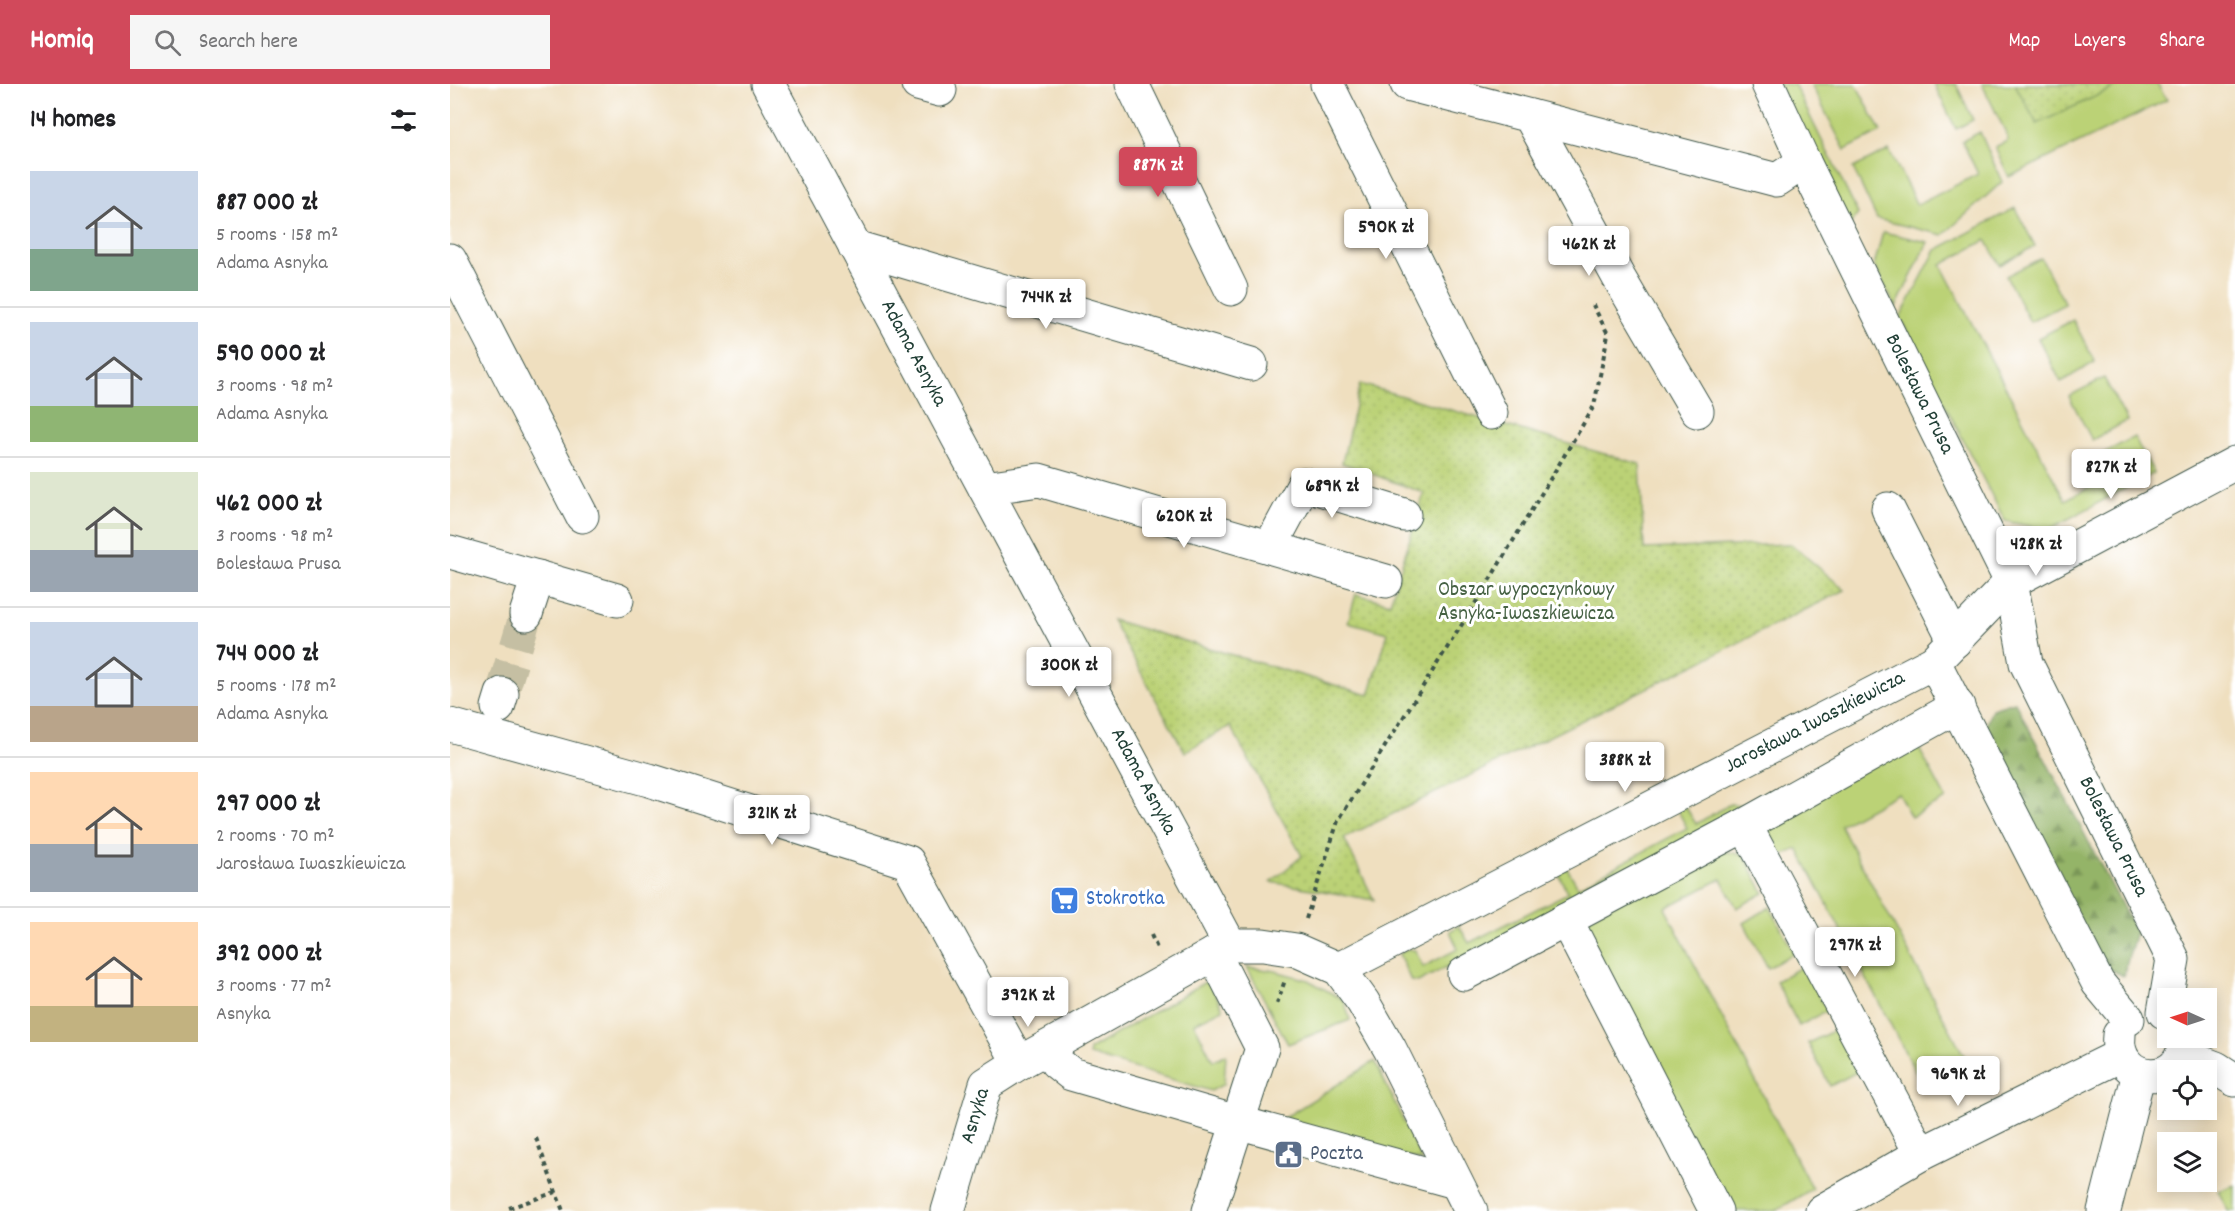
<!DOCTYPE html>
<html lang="en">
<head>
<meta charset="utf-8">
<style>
	:root { --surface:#fff; --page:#f6f6f6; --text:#202124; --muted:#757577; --line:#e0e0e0; --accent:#d1495b }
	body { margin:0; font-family:Dekko,sans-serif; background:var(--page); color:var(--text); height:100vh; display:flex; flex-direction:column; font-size:22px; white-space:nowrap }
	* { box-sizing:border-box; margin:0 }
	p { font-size:20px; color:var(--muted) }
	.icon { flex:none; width:33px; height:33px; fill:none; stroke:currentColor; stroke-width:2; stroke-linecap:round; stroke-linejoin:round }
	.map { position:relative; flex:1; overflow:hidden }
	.panel { display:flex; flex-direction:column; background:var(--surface); width:450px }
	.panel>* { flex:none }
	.needle { width:39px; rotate:273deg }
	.tools { position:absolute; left:1707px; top:904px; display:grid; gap:12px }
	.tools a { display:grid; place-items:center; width:60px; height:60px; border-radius:0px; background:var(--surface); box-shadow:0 3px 15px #0003; font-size:30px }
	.price { position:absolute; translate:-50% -51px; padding:0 14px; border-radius:6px; background:#fff; color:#222; font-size:20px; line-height:39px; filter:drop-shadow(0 2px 3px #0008) }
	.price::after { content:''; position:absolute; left:50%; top:36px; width:18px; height:14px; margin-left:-9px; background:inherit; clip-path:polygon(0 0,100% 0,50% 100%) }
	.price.on { background:var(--accent); color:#fff }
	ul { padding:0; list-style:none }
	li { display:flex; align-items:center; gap:18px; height:150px; padding:0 30px }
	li+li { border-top:2px solid var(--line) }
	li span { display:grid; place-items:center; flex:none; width:168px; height:120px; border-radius:0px; color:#555 }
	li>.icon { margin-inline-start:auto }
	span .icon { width:72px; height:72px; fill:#fffc; stroke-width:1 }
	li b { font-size:26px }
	h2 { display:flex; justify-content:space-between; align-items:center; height:72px; padding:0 30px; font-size:26px }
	header { display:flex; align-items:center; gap:36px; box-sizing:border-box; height:84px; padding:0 30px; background:var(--accent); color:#fff }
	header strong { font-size:28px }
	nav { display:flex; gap:33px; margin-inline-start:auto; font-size:21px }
	.search { width:420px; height:54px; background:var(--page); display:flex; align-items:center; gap:15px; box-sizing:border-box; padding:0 21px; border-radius:0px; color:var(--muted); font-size:22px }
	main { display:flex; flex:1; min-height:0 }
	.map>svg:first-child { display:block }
</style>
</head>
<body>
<header>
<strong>Homiq</strong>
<div class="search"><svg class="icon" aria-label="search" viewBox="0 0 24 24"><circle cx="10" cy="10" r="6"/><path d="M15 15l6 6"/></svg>Search here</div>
<nav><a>Map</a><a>Layers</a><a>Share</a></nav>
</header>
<main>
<section class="panel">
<h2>14 homes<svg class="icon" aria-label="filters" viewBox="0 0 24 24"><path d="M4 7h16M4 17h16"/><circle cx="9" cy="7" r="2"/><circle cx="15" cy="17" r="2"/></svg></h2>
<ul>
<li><span style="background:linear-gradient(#c9d6e8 65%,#7fa58c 0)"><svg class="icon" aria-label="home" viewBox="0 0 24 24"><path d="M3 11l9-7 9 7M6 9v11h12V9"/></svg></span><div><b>887 000 zł</b><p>5 rooms · 158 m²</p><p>Adama Asnyka</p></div></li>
<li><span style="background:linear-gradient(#c9d6e8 70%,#8fb573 0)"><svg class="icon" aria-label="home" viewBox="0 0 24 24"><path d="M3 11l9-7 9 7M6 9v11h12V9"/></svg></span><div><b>590 000 zł</b><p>3 rooms · 98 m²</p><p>Adama Asnyka</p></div></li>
<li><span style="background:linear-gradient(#dfe7d0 65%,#9aa5b1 0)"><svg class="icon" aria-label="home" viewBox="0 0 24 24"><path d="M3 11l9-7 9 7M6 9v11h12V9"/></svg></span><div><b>462 000 zł</b><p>3 rooms · 98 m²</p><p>Bolesława Prusa</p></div></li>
<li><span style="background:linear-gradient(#c9d6e8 70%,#b9a48a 0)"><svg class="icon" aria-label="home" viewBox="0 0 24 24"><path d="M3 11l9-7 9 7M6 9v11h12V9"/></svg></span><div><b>744 000 zł</b><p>5 rooms · 178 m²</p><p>Adama Asnyka</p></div></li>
<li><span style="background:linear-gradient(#ffd9b3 60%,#9aa5b1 0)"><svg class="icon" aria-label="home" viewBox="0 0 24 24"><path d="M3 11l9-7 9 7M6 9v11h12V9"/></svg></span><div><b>297 000 zł</b><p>2 rooms · 70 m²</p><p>Jarosława Iwaszkiewicza</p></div></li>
<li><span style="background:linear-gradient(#ffd9b3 70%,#c2b280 0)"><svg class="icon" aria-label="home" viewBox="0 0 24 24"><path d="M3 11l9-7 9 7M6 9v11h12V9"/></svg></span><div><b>392 000 zł</b><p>3 rooms · 77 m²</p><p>Asnyka</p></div></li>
</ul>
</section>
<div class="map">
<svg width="1785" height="1127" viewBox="0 0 1785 1127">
	<defs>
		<pattern id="forest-firs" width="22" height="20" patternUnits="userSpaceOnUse" patternTransform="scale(1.5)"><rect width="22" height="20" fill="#94b467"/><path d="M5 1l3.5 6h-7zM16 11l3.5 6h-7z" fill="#789456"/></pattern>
		<pattern id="park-dots" width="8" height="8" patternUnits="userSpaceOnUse" patternTransform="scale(1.5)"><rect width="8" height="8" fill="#bbd276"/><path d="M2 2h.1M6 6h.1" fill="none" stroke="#a0b567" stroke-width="1.8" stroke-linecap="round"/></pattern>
	</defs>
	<rect width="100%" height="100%" fill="#fff"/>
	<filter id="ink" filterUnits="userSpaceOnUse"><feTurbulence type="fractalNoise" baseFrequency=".0167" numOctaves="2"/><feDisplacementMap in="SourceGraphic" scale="12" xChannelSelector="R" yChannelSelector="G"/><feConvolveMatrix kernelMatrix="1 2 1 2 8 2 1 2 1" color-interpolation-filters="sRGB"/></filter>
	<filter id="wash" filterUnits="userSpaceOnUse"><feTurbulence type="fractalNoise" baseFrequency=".008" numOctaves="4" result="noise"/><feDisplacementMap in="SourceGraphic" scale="24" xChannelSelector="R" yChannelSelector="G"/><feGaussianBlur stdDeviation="1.35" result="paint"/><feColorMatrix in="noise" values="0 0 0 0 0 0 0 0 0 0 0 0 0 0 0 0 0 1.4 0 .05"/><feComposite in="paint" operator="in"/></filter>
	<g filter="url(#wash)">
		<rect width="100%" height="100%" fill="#efdfbf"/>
		<path fill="#bbd276" stroke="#6d8855" stroke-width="1.5" d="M1327,0H1344L1408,130L1399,142Z
			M1361,0H1406L1431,48L1395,66Z
			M1484,0H1506L1523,36L1506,45Z
			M1532,0H1707L1717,16L1559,93L1545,63L1557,57V51Z
			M1530,48L1552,98L1493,151L1427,135L1403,84L1439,66L1467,121L1528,90L1512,57Z
			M1565,124L1585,162L1550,181L1536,156L1491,181L1615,416L1661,392L1650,371L1684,353L1704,389L1598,446L1555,437L1450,234L1486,166Z
			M1433,148L1478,158L1446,223L1424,182Z
			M1591,174L1615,220L1580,238L1556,192Z
			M1623,236L1645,278L1611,298L1588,254Z
			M1654,294L1677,337L1642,356L1619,312Z
			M1465,657L1496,715L1461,733L1448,709L1390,741L1518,979L1473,1002L1348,765L1321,776L1315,743Z
			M1280,720L1292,721L1296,727L968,898L961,897L949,870L957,865L965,866L973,883L1008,865L1000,847L1009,842L1019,859L1118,809L1108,789L1117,784L1128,803L1237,744L1227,725L1235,722L1246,740Z
			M1262,765L1294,771L1314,809L1287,824L1271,795L1215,824L1362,1105L1325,1127H1277L1132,851L1135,835Z
			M1320,823L1344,869L1318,884L1294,839Z
			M1353,882L1377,927L1349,942L1326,897Z
			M797,883L825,887L858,896L894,916L900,936L838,960Z
			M755,898L760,899L773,925L744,939L763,977L776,970L774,1000L761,1007L639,971V966Z
			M1387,945L1409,987L1380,1002L1358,959Z
			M925,977L972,1077L829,1037Z
			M1785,1101V1127H1778L1768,1107Z"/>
		<path fill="url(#forest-firs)" stroke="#5a784e" stroke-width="1.5" d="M1565,618L1686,848L1673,892L1646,878L1531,654L1542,625Z"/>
		<path fill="url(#park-dots)" stroke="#6d8855" stroke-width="1.5" d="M1565,0H1672L1587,40Z
			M910,300L1190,380L1194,465L1341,460L1395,506L894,754L924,816L821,798L852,772L780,642L735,668L662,536L919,611L938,549L898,538L906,510L940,519L974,409L892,379Z"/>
	</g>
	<g filter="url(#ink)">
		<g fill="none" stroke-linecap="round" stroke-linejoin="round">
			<path stroke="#c5bfa3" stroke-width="33" stroke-dasharray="33 16" stroke-linecap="butt" d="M52,610L76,530"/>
			<defs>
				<g id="minor">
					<path id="s1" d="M318,0L780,861H813L846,866L889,885L913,918L940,965L1021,1127"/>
					<path d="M468,0L490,6"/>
					<path d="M682,0L781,205"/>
					<path d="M877,0L1041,329"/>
					<path d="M957,0L1327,96L1354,78"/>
					<path id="s2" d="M1318,0L1354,78L1561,498L1576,579L1723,875L1714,928"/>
					<path d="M1080,32L1169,194L1247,327"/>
					<path d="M405,163L801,280"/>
					<path d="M0,176L132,432"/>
					<path d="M535,404L589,396L936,497"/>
					<path d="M1438,425L1505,557"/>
					<path d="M820,463L854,400L954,431"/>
					<path d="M0,468L167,516"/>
					<path d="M76,530L88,493"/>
					<path d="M1484,578L1648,899L1678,935"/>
					<path d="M48,623L52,610"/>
					<path d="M0,641L199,696L458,778L569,979"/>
					<path d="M1295,741L1471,1070"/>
					<path d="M1116,836L1266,1127"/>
					<path id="s3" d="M889,885L1484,578L1561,498L1785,379"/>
					<path d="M1014,890L1295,741L1508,622"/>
					<path d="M1669,951C1663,1002 1737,1005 1734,954"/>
					<path d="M598,963L606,978L621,990L787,1038L1006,1098"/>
					<path d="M1732,971L1766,984L1785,996"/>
					<path id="s4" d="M498,1127L536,1000L569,979L780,861"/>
					<path d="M759,1127L812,964L764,870"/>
					<path d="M1372,1127L1471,1070L1671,971"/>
					<path d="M1654,1127L1689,989"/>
				</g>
			</defs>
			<use href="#minor" stroke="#3e5549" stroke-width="35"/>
			<path stroke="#3e5549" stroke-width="4" stroke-dasharray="4.5 4.5" stroke-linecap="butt" d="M856,835L888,737L1033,507L1144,322L1158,250L1143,221
				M701,851L707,864
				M827,920L835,896
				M86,1054L113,1127
				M59,1124L106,1108"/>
			<use href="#minor" stroke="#fff" stroke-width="33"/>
		</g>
	</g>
	<defs>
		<symbol id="supermarket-square" viewBox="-11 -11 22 22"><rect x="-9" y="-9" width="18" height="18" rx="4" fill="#3f7fe0" stroke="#fff"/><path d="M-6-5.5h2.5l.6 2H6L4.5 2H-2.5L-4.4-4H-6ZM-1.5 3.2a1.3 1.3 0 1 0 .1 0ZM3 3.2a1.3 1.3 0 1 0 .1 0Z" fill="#fff"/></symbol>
		<symbol id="civic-square" viewBox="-11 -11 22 22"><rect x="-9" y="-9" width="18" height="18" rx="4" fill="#5c6f8a" stroke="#fff"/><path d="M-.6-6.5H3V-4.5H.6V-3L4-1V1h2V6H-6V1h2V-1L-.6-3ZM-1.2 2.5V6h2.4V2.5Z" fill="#fff"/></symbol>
	</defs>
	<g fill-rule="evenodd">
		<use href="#supermarket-square" x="598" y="800" width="33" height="33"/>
		<use href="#civic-square" x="822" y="1054" width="33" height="33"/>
	</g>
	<g text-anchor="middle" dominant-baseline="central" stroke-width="6" stroke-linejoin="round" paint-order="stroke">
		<g font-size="21" fill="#1f3d34" stroke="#fff">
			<text stroke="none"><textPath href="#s1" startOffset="306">Adama Asnyka</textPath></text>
			<text stroke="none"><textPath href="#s2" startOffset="345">Bolesława Prusa</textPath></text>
			<text stroke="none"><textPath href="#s3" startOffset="536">Jarosława Iwaszkiewicza</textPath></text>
			<text stroke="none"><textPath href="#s1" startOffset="792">Adama Asnyka</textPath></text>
			<text stroke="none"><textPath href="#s2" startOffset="831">Bolesława Prusa</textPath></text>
			<text stroke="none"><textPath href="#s4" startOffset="99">Asnyka</textPath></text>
		</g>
		<g font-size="21" fill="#466244" stroke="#fff">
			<text x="1076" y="507">Obszar wypoczynkowy<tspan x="1076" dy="24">Asnyka-Iwaszkiewicza</tspan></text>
		</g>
		<g font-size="21" fill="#366cbe" stroke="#fff" text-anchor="start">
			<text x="636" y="816">Stokrotka</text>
		</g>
		<g font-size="21" fill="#4e5e75" stroke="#fff" text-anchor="start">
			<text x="860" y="1071">Poczta</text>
		</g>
	</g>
</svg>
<div class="tools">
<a><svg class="needle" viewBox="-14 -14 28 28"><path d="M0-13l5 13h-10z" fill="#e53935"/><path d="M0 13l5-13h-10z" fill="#757577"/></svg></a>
<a><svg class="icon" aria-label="locate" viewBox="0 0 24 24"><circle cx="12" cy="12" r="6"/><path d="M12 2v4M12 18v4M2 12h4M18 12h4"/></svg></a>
<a><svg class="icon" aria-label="layers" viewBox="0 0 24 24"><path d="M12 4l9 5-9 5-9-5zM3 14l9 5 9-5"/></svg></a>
</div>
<b class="price on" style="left:708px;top:114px">887K zł</b>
<b class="price" style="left:936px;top:176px">590K zł</b>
<b class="price" style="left:1139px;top:193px">462K zł</b>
<b class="price" style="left:596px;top:246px">744K zł</b>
<b class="price" style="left:1661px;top:416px">827K zł</b>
<b class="price" style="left:882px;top:435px">689K zł</b>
<b class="price" style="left:734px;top:465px">620K zł</b>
<b class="price" style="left:1586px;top:493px">428K zł</b>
<b class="price" style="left:619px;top:614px">300K zł</b>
<b class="price" style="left:1175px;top:709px">388K zł</b>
<b class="price" style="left:322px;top:762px">321K zł</b>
<b class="price" style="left:1405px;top:894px">297K zł</b>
<b class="price" style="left:578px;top:944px">392K zł</b>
<b class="price" style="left:1508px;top:1023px">969K zł</b>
</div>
</main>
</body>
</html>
